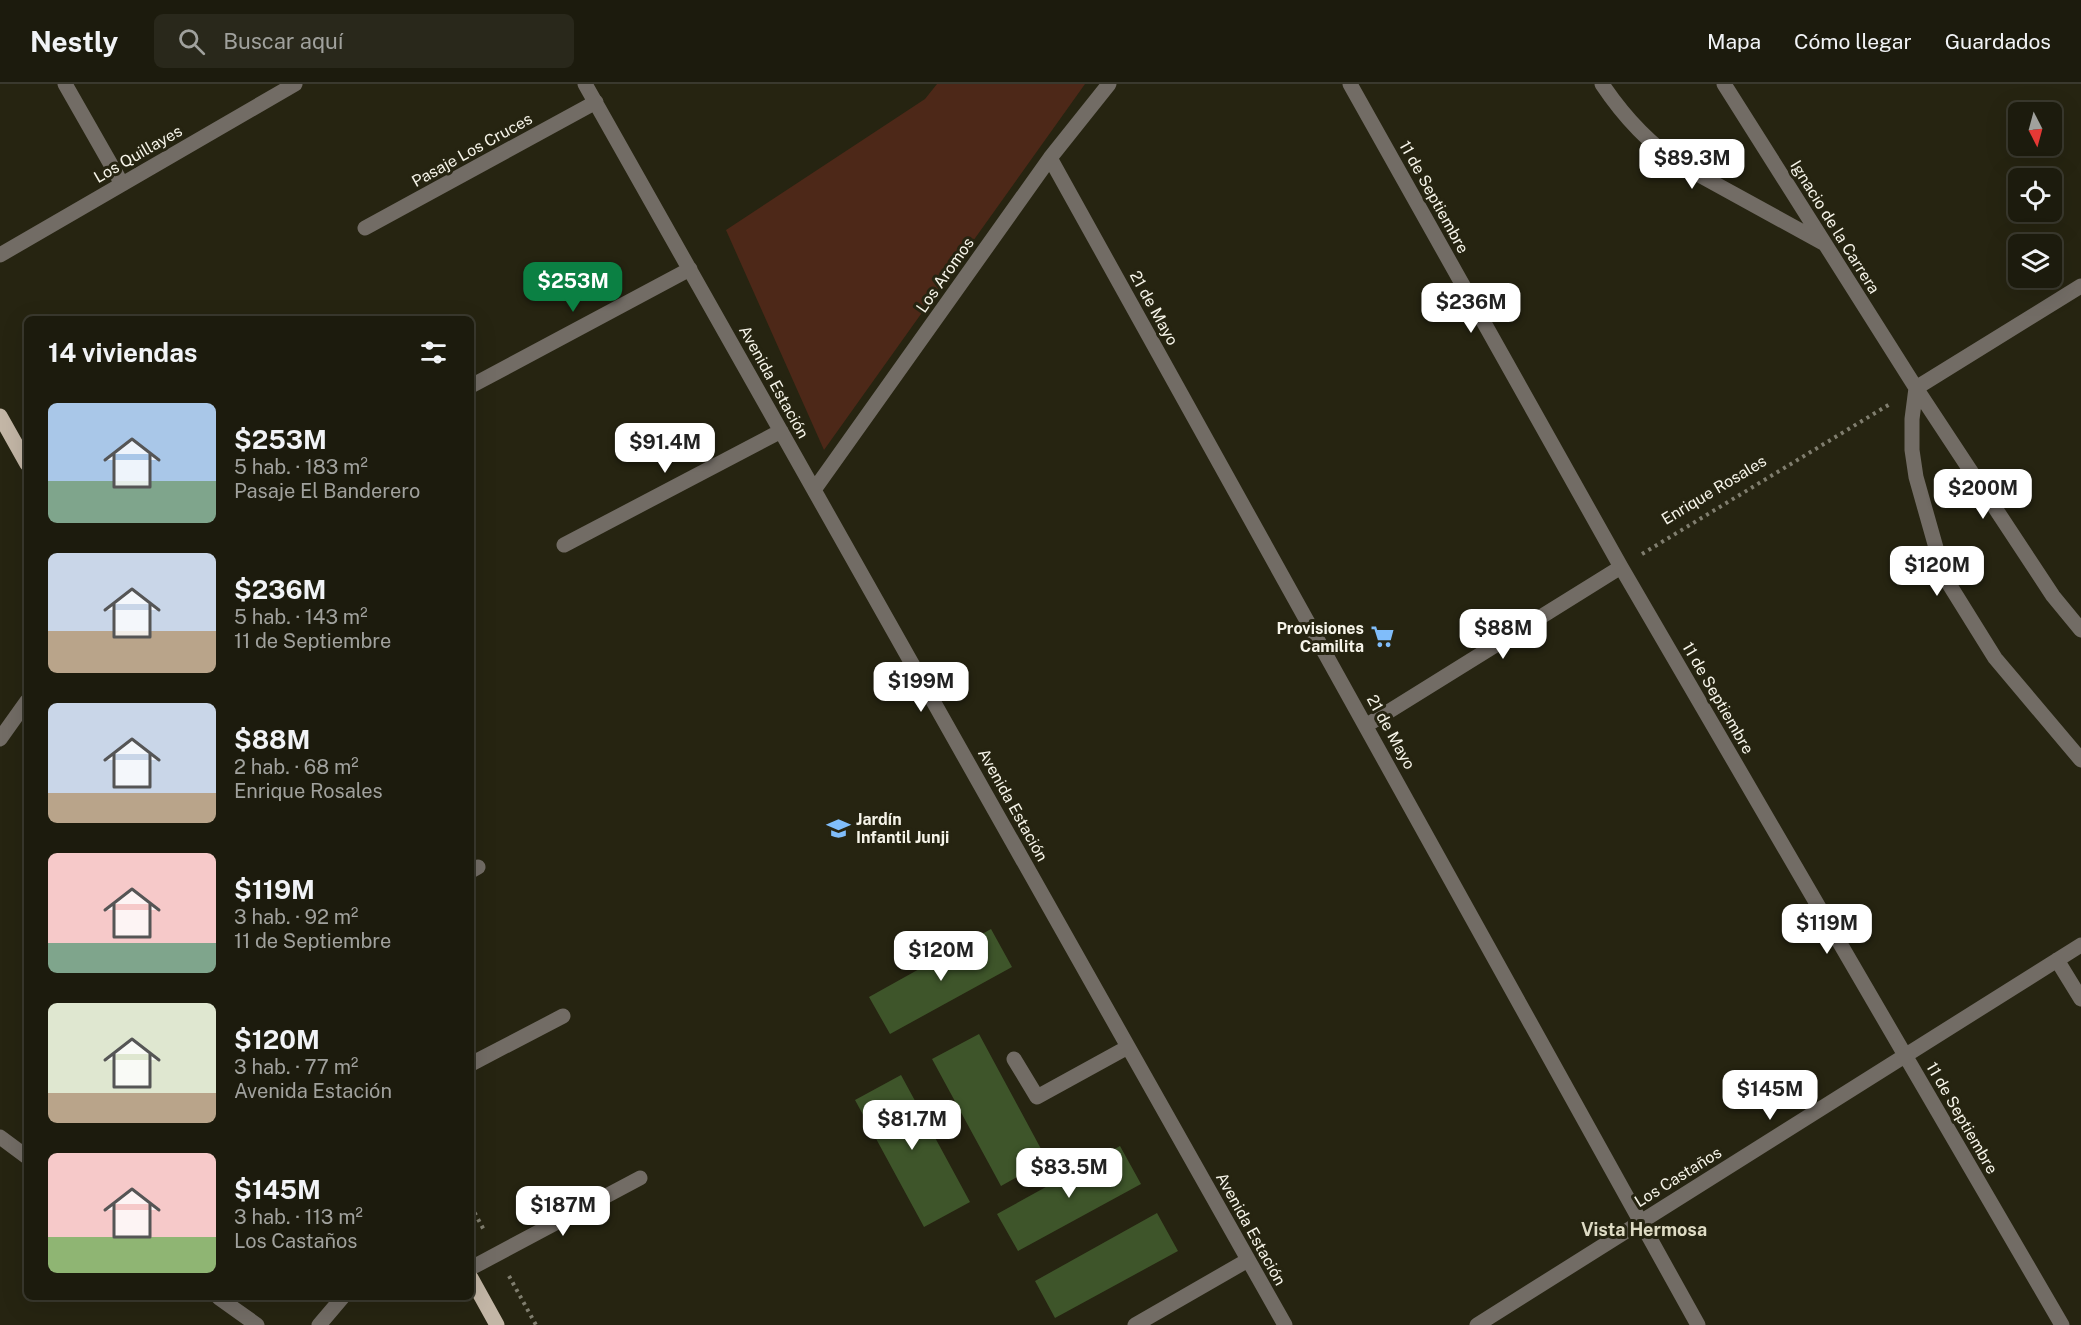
<!DOCTYPE html>
<html lang="es">
<head>
<meta charset="utf-8">
<style>
	:root { --surface:#1c1b0d; --page:#29281b; --text:#f1f3f6; --muted:#a0a19d; --line:#3a392e; --accent:#0b8043 }
	body { margin:0; font-family:"Public Sans",sans-serif; background:var(--page); color:var(--text); height:100vh; display:flex; flex-direction:column; font-size:22px; white-space:nowrap }
	* { box-sizing:border-box; margin:0 }
	p { font-size:20px; color:var(--muted) }
	.icon { flex:none; width:33px; height:33px; fill:none; stroke:currentColor; stroke-width:2; stroke-linecap:round; stroke-linejoin:round }
	.map { position:relative; flex:1; overflow:hidden }
	.side { position:absolute; left:24px; top:232px; width:450px; height:984px; display:flex; flex-direction:column; background:var(--surface); border-radius:9px; box-shadow:0 6px 24px #0002,0 0 0 2px var(--line) }
	.side>* { flex:none }
	.needle { width:39px; rotate:174deg }
	.buttons { position:absolute; left:2008px; top:18px; display:grid; gap:12px }
	.buttons a { display:grid; place-items:center; width:54px; height:54px; border-radius:9px; background:var(--surface); box-shadow:0 6px 24px #0002,0 0 0 2px var(--line); font-size:30px }
	.price { position:absolute; translate:-50% -51px; padding:0 14px; border-radius:12px; background:#fff; color:#222; font-size:20px; line-height:39px; filter:drop-shadow(0 2px 3px #0008) }
	.price::after { content:''; position:absolute; left:50%; top:36px; width:18px; height:14px; margin-left:-9px; background:inherit; clip-path:polygon(0 0,100% 0,50% 100%) }
	.price.active { background:var(--accent); color:#fff }
	ul { padding:0; list-style:none }
	li { display:flex; align-items:center; gap:18px; height:150px; padding:0 24px }
	li span { display:grid; place-items:center; flex:none; width:168px; height:120px; border-radius:9px; color:#555 }
	li>.icon { margin-inline-start:auto }
	span .icon { width:72px; height:72px; fill:#fffc; stroke-width:1 }
	li b { font-size:26px }
	h2 { display:flex; justify-content:space-between; align-items:center; height:72px; padding:0 24px; font-size:26px }
	header { display:flex; align-items:center; gap:36px; box-sizing:border-box; height:84px; padding:0 30px; background:var(--surface); border-bottom:2px solid var(--line) }
	header strong { font-size:28px }
	nav { display:flex; gap:33px; margin-inline-start:auto; font-size:21px }
	.search { width:420px; height:54px; background:var(--page); display:flex; align-items:center; gap:15px; box-sizing:border-box; padding:0 21px; border-radius:9px; color:var(--muted); font-size:22px }
	.map>svg:first-child { display:block }
</style>
</head>
<body>
<header>
<strong>Nestly</strong>
<div class="search"><svg class="icon" aria-label="search" viewBox="0 0 24 24"><circle cx="10" cy="10" r="6"/><path d="M15 15l6 6"/></svg>Buscar aquí</div>
<nav><a>Mapa</a><a>Cómo llegar</a><a>Guardados</a></nav>
</header>
<div class="map">
<svg width="2081" height="1241" viewBox="0 0 2081 1241">
	<rect width="100%" height="100%" fill="#262411"/>
	<path fill="#4d2818" d="M937,0H1085L824,366L726,146L925,15Z"/>
	<path fill="#3e552a" d="M991,845L1012,883L890,950L869,913Z
		M979,950L1047,1076L1001,1102L932,975Z
		M901,991L970,1118L924,1143L855,1016Z
		M1120,1062L1141,1100L1018,1167L997,1130Z
		M1157,1129L1178,1167L1055,1234L1035,1197Z"/>
	<g fill="none" stroke-linecap="round" stroke-linejoin="round">
		<path stroke="#807e6f" stroke-width="4" stroke-dasharray="3 4.5" stroke-linecap="butt" d="M1642,470L1890,320
			M471,1122L485,1148
			M509,1192L536,1241"/>
		<path stroke="#726c65" stroke-width="15" d="M65,0L122,100
			M585,0L1285,1241
			M1350,0L1621,483L2062,1241
			M1602,0C1624,33 1648,59 1681,81L1823,159
			M1724,0L1916,304L2053,512L2081,546
			M1050,74L1698,1241
			M365,144L596,18
			M0,171L295,0
			M471,302L690,185
			M1916,304L1912,335V366L1916,393L1944,492L1995,574L2081,676
			M1916,304L2081,202
			M814,406L1050,74L1109,0
			M564,461L781,347
			M1367,641L1621,483
			M0,655L27,617
			M471,787L478,783
			M2057,876L2081,915
			M1014,975L1037,1013L1128,963
			M471,980L563,932
			M0,1053L27,1073
			M471,1184L640,1094
			M219,1214L257,1241
			M319,1241L342,1214
			M1135,1241L1248,1176
			M1477,1241L2081,861"/>
		<path stroke="#c3b6a6" stroke-width="15" d="M0,332L27,380
			M471,1194L497,1241"/>
	</g>
	<defs>
		<symbol id="supermarket-bare" viewBox="-9 -9 18 18"><path d="M-6-5.5h2.5l.6 2H6L4.5 2H-2.5L-4.4-4H-6ZM-1.5 3.2a1.3 1.3 0 1 0 .1 0ZM3 3.2a1.3 1.3 0 1 0 .1 0Z" fill="#80bdfa" stroke="#262411" stroke-width="2.5" paint-order="stroke"/></symbol>
		<symbol id="school-bare" viewBox="-9 -9 18 18"><path d="M0-5L7-2L0 1L-7-2ZM-4 1L0 2.5L4 1V4Q0 6-4 4Z" fill="#80bdfa" stroke="#262411" stroke-width="2.5" paint-order="stroke"/></symbol>
	</defs>
	<g fill-rule="evenodd">
		<use href="#supermarket-bare" x="1366" y="536" width="33" height="33"/>
		<use href="#school-bare" x="822" y="728" width="33" height="33"/>
	</g>
	<g text-anchor="middle" dominant-baseline="central" stroke-width="6" stroke-linejoin="round" paint-order="stroke">
		<g font-size="16" fill="#f6f4e9" stroke="#262411">
			<text transform="translate(472 66) rotate(-29)">Pasaje Los Cruces</text>
			<text transform="translate(138 70) rotate(-30)">Los Quillayes</text>
			<text transform="translate(1434 113) rotate(61)">11 de Septiembre</text>
			<text transform="translate(1835 143) rotate(58)">Ignacio de la Carrera</text>
			<text transform="translate(945 191) rotate(-55)">Los Aromos</text>
			<text transform="translate(1154 224) rotate(61)">21 de Mayo</text>
			<text transform="translate(774 298) rotate(61)">Avenida Estación</text>
			<text transform="translate(1714 406) rotate(-31)">Enrique Rosales</text>
			<text transform="translate(1718 614) rotate(60)">11 de Septiembre</text>
			<text transform="translate(1391 648) rotate(61)">21 de Mayo</text>
			<text transform="translate(1013 721) rotate(61)">Avenida Estación</text>
			<text transform="translate(1962 1034) rotate(60)">11 de Septiembre</text>
			<text transform="translate(1678 1093) rotate(-32)">Los Castaños</text>
			<text transform="translate(1251 1145) rotate(61)">Avenida Estación</text>
		</g>
		<g font-size="16" font-weight="bold" fill="#f6f4e9" stroke="#262411" text-anchor="end">
			<text x="1364" y="544">Provisiones<tspan x="1364" dy="18">Camilita</tspan></text>
			<text x="856" y="735" text-anchor="start">Jardín<tspan x="856" dy="18">Infantil Junji</tspan></text>
		</g>
		<g font-size="18" font-weight="bold" fill="#dedbc4" stroke="#262411">
			<text x="1644" y="1145">Vista Hermosa</text>
		</g>
	</g>
</svg>
<div class="buttons">
<a><svg class="needle" viewBox="-14 -14 28 28"><path d="M0-13l5 13h-10z" fill="#e53935"/><path d="M0 13l5-13h-10z" fill="#a0a19d"/></svg></a>
<a><svg class="icon" aria-label="locate" viewBox="0 0 24 24"><circle cx="12" cy="12" r="6"/><path d="M12 2v4M12 18v4M2 12h4M18 12h4"/></svg></a>
<a><svg class="icon" aria-label="layers" viewBox="0 0 24 24"><path d="M12 4l9 5-9 5-9-5zM3 14l9 5 9-5"/></svg></a>
</div>
<b class="price" style="left:1692px;top:106px">$89.3M</b>
<b class="price active" style="left:573px;top:229px">$253M</b>
<b class="price" style="left:1471px;top:250px">$236M</b>
<b class="price" style="left:665px;top:390px">$91.4M</b>
<b class="price" style="left:1983px;top:436px">$200M</b>
<b class="price" style="left:1937px;top:513px">$120M</b>
<b class="price" style="left:1503px;top:576px">$88M</b>
<b class="price" style="left:921px;top:629px">$199M</b>
<b class="price" style="left:1827px;top:871px">$119M</b>
<b class="price" style="left:941px;top:898px">$120M</b>
<b class="price" style="left:1770px;top:1037px">$145M</b>
<b class="price" style="left:912px;top:1067px">$81.7M</b>
<b class="price" style="left:1069px;top:1115px">$83.5M</b>
<b class="price" style="left:563px;top:1153px">$187M</b>
<section class="side">
<h2>14 viviendas<svg class="icon" aria-label="filters" viewBox="0 0 24 24"><path d="M4 7h16M4 17h16"/><circle cx="9" cy="7" r="2"/><circle cx="15" cy="17" r="2"/></svg></h2>
<ul>
<li><span style="background:linear-gradient(#a9c7e8 65%,#7fa58c 0)"><svg class="icon" aria-label="home" viewBox="0 0 24 24"><path d="M3 11l9-7 9 7M6 9v11h12V9"/></svg></span><div><b>$253M</b><p>5 hab. · 183 m²</p><p>Pasaje El Banderero</p></div></li>
<li><span style="background:linear-gradient(#c9d6e8 65%,#b9a48a 0)"><svg class="icon" aria-label="home" viewBox="0 0 24 24"><path d="M3 11l9-7 9 7M6 9v11h12V9"/></svg></span><div><b>$236M</b><p>5 hab. · 143 m²</p><p>11 de Septiembre</p></div></li>
<li><span style="background:linear-gradient(#c9d6e8 75%,#b9a48a 0)"><svg class="icon" aria-label="home" viewBox="0 0 24 24"><path d="M3 11l9-7 9 7M6 9v11h12V9"/></svg></span><div><b>$88M</b><p>2 hab. · 68 m²</p><p>Enrique Rosales</p></div></li>
<li><span style="background:linear-gradient(#f6c9c9 75%,#7fa58c 0)"><svg class="icon" aria-label="home" viewBox="0 0 24 24"><path d="M3 11l9-7 9 7M6 9v11h12V9"/></svg></span><div><b>$119M</b><p>3 hab. · 92 m²</p><p>11 de Septiembre</p></div></li>
<li><span style="background:linear-gradient(#dfe7d0 75%,#b9a48a 0)"><svg class="icon" aria-label="home" viewBox="0 0 24 24"><path d="M3 11l9-7 9 7M6 9v11h12V9"/></svg></span><div><b>$120M</b><p>3 hab. · 77 m²</p><p>Avenida Estación</p></div></li>
<li><span style="background:linear-gradient(#f6c9c9 70%,#8fb573 0)"><svg class="icon" aria-label="home" viewBox="0 0 24 24"><path d="M3 11l9-7 9 7M6 9v11h12V9"/></svg></span><div><b>$145M</b><p>3 hab. · 113 m²</p><p>Los Castaños</p></div></li>
</ul>
</section>
</div>
</body>
</html>
